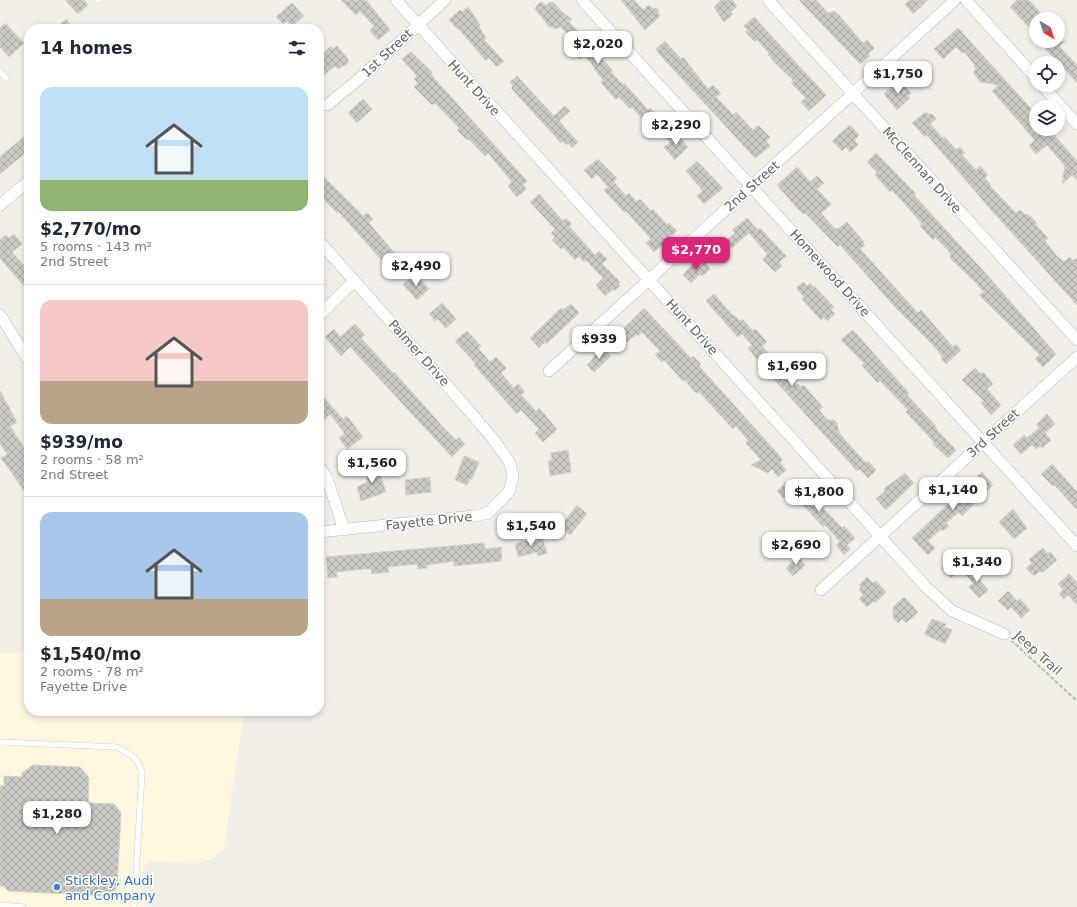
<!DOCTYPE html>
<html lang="en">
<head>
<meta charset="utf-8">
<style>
	:root { --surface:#fff; --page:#f6f6f7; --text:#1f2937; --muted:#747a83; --line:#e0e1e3; --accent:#db2777 }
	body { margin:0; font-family:"DejaVu Sans",sans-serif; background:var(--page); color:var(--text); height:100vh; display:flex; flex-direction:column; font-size:15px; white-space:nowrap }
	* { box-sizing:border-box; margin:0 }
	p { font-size:13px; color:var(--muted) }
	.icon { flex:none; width:22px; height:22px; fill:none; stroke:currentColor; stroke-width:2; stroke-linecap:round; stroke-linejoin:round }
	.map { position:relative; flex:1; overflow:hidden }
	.sheet { position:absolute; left:24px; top:24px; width:300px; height:692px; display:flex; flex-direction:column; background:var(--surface); border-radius:16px; box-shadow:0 2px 6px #0003 }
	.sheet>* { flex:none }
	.needle { width:26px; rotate:141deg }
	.fabs { position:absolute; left:1029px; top:12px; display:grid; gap:8px }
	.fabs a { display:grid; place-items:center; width:36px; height:36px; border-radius:50%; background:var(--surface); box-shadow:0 2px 6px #0003; font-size:20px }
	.price { position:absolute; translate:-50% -34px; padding:0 9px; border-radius:8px; background:#fff; color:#222; font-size:13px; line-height:26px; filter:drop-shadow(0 1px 2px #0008) }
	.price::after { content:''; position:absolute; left:50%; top:24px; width:12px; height:9px; margin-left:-6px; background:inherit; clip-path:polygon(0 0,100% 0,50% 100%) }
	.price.on { background:var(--accent); color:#fff }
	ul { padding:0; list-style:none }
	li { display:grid; align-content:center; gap:8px; height:212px; padding:0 16px }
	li+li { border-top:1px solid var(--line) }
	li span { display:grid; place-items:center; height:124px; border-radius:12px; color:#555 }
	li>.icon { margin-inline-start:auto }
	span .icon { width:72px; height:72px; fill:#fffc; stroke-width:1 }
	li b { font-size:17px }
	h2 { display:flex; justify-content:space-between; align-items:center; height:48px; padding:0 16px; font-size:17px }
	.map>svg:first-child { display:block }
</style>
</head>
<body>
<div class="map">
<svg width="1077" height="907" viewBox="0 0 1077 907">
	<defs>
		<pattern id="building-cross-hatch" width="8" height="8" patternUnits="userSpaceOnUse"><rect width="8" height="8" fill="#cccac5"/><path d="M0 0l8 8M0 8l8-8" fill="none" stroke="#a9a8a4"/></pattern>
	</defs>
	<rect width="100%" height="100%" fill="#f1efe8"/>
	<path fill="#fef7e0" d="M29,652V711H244L224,848L212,859L196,863L148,861L142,871L145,907H0V653Z"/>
	<path fill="url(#building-cross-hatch)" stroke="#d6d1c6" d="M65,0H84L88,5L78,14Z
		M341,0H366L390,30L378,40L370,31L374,26L360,11L356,15Z
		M621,0H634L643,10L649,5L652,8L658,9V13L660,16L645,30Z
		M721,0H732L737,6L731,12L733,14L724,22L714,7Z
		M799,0H816L828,13L834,11L838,14L863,43L867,40L874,48L868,54L870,56L860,64Z
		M910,0H928L913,14L905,4Z
		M1017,0H1029L1046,19H1036V35L1010,7Z
		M542,2L546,6L550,2L554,3L563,13L572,19L569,22L594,48L593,49L613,71L611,72L623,85L624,83L648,110L650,108L660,119L661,120L658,123L662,127L653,134L642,122L644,121L632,107L630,109L619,97L616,100L601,82L603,80L594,69L595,68L584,55L580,59L573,52L578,48L574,41L561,27L554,29L553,27H549L544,20L535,9L538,4Z
		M292,3L304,16L292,26L287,21L283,24L276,17Z
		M468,7L480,25L479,27L486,38L484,40L504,61L497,67L489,58L486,61L458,28L457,29L449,20L460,10L462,12Z
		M754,17L826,95L809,111L801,102L806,98L791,83L794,81L774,62L768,54L769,53L757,40L755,42L745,32L748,30L744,26Z
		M66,19L74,29H55Z
		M5,23L24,43L9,57L0,47V28Z
		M958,28L1036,114V129H1049L1077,161V180L1072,175L1062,184L1065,166L1047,145L1036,154L1029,146L1034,141V139L992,91L998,85L980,82L973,72L976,69L974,67L975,65L964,52L962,53L956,47L943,59L934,49Z
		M665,41L681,59L683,57L708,89L713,85L721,93L716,97L733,115L736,112L753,130L758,125L770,137L766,141L770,146L755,158L659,54L656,49Z
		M1038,41H1065L1059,46L1077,65V83Z
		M331,46L333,49L337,46L348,59V63L338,69L335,66L319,79V65L323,62L319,57Z
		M411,52L432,72L431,73L433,77L527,181L523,185L526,189L517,197L508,186L512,182L488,153L485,156L469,139L467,140L457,130L459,128L435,103L432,105L414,87L418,83L414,79L417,76L402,59Z
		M517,76L554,116L565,106L570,111L559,121L578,142L572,148L568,143L566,145L563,141L561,143L511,88L513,86L510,82Z
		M901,82L911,93L908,96L910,98L897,110L884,94L896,83L898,85Z
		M363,99L372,109L357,123L348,113Z
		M925,112L928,114H932L936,119L930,124L943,138L945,137L956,150L960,147L965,153L962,155L976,170L980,166L988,175L985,178L991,185L990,186L1016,213L1020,210L1026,215L1028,214L1037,223L1035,224L1048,238L1045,241L1056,255L1064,262L1070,257L1073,261L1077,258V305L993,212L927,135L925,137L912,123Z
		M850,125L859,135L854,140L858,145L850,152L846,147L842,151L832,141Z
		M672,133L676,137L678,135L688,147L675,160L664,147L670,142L666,138Z
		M25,136L29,141V150L0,174V157Z
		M876,153L916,194L914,195L989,277L1056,354L1043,367L1035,359L1039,355L1037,352L979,295L984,292L973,280L950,258L951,254L941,243L935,237L933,240L920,226L922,224L904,203L892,190L890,192L875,175L877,172L867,162Z
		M598,159L617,178L614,182L626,196L629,193L637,202L640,199L651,211L653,209L667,225L669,223L677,231L654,252L646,243L651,239L627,212H624L604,190L608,187L597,174L592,179L584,170Z
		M697,161L723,188L704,204L697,196L703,191L686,171Z
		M797,167L810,182L817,176L824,183L817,189L831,204L821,213L835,229L837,228L838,229L847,222L864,242L863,243L865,245L860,249L918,313L921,310L953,347L956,344L961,350L946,364L941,358L942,356L931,343L895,307L840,245L838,247L805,213L803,214L799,210L777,185Z
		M319,172L363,216L367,213L373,219L369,223L403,263L392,272L338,211L337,213L319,194Z
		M539,194L563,221L566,218L572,224L569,226L595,255L599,251L607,259L602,264L620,282L618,284L620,286L614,291L613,289L605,296L596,285L603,278L586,260L584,262L579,256L575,260L563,247L561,249L552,240L555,237L551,233L555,229L530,202Z
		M747,218L758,230L760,228L786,256L779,262L782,266L775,272L763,260L767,254L749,233L732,248L726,241L735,233L732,230Z
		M14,234L22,244L12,252L29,271V292L0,258V240L6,235L9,238Z
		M702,259L710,269L702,276L700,274L691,283L683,275L692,265L694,266Z
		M416,274L429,289L417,300L403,284Z
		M803,282L807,286L810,283L813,287L814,286L834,307L831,310L835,314L827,321L824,317L821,320L802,299L804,297L796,288Z
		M714,294L733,316L734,315L740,321L742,319L753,331L755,329L767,342L762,346L797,385L798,384L801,387L803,385L823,407L819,410L828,420H834L837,423L839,433L866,463L868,461L876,470L868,478L860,469L857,471L768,373L748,348L752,345L742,334L738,337L711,307L706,301Z
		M442,303L456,319L446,328L438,319L435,321L429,314Z
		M571,304L579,313L546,344L545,342L539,348L530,338L561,308L563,310Z
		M644,308L691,358L693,356L701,364L699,366L779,455L782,460L780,462L786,470L778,477L772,469L768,473L751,465L761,460L746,443L748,440L736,426L733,429L699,392L697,393L694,391L685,380L683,381L664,360L662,362L655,355L660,351L642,332L638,336L636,334L627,342L619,333Z
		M355,324L365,335L361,338L393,373L394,372L443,427L456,440L459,437L465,444L452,457L350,347L341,356L325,337L334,329L340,337Z
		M853,330L909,393L907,395L935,425L937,430L956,450L948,458L933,444L934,442L906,412L908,410L880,381L878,383L862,366L864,363L841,340Z
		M467,331L481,346L478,348L490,362L496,357L506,368L501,373L514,388L518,384L525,392L521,395L536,411L539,408L557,429L543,442L535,433L539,429L521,410L517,414L474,365L476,364L455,341Z
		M603,347L611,356L594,372L587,365Z
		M975,368L981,374L983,372L993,384L987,389L1001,405L991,415L981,403L984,401L962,380Z
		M0,391L17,422L10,426L26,451L24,452L29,461V497L1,458L7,454L0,444Z
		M319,392L343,419L347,416L363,437L347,449L339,438L345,434L330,414L324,420L319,414Z
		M1047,414L1055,424L1045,433L1051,440L1042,448L1040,446L1036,449L1032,445L1021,454L1013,445L1024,435L1027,438L1039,428L1036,425Z
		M568,450L571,472L550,476L548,461H552L551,453Z
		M464,456L479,462L472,479H470L467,485L455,480Z
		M1052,464L1077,492V510L1060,491L1054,485L1053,486L1041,474Z
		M377,465L386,492L361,501L357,487L368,482L364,469Z
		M982,472L993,485L962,516L959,512L946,523L949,526L942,531L941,529L928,541L935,548L928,555L912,538Z
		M905,473L914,483L886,510L876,499L885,491L884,489Z
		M430,477L431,492L406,495L405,480Z
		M804,479L813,488L808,492L842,528L844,526L855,538L847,545L850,549L844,555L836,545L840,542L825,525L823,527L792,493L783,498L777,491L786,482L793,489Z
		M577,505L587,514L570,535L560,527Z
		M1013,509L1027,528L1014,539L999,522Z
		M542,536L547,553L538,556L537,552L518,557L515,544Z
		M484,543L485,549L501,547L502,561L454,566V561L427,565V568L418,569L417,564L388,567L389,572L372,574L371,569H364L336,572L337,577L328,578L326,557Z
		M1043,548L1048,554L1050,552L1057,560L1042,573L1040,571L1034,576L1026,568L1032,563L1029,559Z
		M798,557L805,565L793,576L786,568Z
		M950,560L960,570L951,578L941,568Z
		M974,568L981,576L979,579L988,590L979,598L969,587L973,583L966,575Z
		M1069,574L1077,583V605L1068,595L1064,599L1059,594L1063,590L1058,584Z
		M867,577L873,583L876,581L886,592L875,603L874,601L867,607L859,599L863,595L859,590L861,587L859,585Z
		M1008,591L1017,601L1020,599L1030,610L1021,618L1011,607L1008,610L998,601Z
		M904,597L918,612L906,623L902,619L898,623L893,618V607Z
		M932,619L946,624L944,627L952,630L945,644L924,634Z
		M33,765L80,767L89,778L88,803L114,804L121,812L117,888L108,896L8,891L4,886H0V786H4V776L22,777V773Z"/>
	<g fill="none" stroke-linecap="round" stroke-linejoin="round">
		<defs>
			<path id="service" d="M96,0H99
				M0,72L6,78
				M0,742L116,747C131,754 137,756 142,773L134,907
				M0,905L23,907"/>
			<path id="minor" d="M396,0L926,587L952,611L1004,634
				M582,0L1077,546
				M768,0L1077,340
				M966,0L1036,78
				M1042,85L1077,124
				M327,105L359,79L445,0
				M0,205L29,181
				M319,241L452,391L494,440L510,463L513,477L509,492L488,513L474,516L319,532
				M0,315L29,361
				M319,316L354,281
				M549,371L955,0
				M319,466L327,478L344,530
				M821,590L1077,357"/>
		</defs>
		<use href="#service" stroke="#b5b8bc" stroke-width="6"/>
		<use href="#minor" stroke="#b5b8bc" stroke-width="12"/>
		<path stroke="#9cc7a9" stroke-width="2" stroke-dasharray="4 2" stroke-linecap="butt" d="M1011,640L1077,701"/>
		<use href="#service" stroke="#fff" stroke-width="5.5"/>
		<use href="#minor" stroke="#fff" stroke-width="11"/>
	</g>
	<circle fill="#3f7fe0" stroke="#fff" stroke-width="1.5" cx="57" cy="887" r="4"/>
	<g text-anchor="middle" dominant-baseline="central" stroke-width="3" stroke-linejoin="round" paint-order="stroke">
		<g font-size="13" fill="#5f6368" stroke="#fff">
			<text transform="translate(387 53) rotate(-43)">1st Street</text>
			<text transform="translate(474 88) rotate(48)">Hunt Drive</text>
			<text transform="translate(922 170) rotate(48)">McClennan Drive</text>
			<text transform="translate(752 186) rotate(-42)">2nd Street</text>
			<text transform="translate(830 273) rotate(48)">Homewood Drive</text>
			<text transform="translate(692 327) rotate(48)">Hunt Drive</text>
			<text transform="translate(419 353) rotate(48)">Palmer Drive</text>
			<text transform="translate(993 433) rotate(-42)">3rd Street</text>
			<text transform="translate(429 521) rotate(-6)">Fayette Drive</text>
			<text transform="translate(1038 653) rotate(42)">Jeep Trail</text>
		</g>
		<g font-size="13" fill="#366cbe" stroke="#fff" text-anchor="start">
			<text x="65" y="880">Stickley, Audi<tspan x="65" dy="15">and Company</tspan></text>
		</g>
	</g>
</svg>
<div class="fabs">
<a><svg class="needle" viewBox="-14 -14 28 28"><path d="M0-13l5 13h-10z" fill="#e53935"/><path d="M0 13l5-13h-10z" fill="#747a83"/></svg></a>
<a><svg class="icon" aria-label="locate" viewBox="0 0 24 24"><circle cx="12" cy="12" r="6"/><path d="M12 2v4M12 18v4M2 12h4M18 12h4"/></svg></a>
<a><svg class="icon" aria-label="layers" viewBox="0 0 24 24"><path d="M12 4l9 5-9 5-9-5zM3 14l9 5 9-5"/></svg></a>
</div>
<b class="price" style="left:598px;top:65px">$2,020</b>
<b class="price" style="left:898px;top:95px">$1,750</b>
<b class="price" style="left:676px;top:146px">$2,290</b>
<b class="price on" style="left:696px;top:271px">$2,770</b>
<b class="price" style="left:416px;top:287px">$2,490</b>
<b class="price" style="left:599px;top:360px">$939</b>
<b class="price" style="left:792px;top:387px">$1,690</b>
<b class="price" style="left:372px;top:484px">$1,560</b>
<b class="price" style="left:953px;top:511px">$1,140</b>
<b class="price" style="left:819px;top:513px">$1,800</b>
<b class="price" style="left:531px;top:547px">$1,540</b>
<b class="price" style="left:796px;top:566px">$2,690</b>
<b class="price" style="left:977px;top:583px">$1,340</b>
<b class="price" style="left:57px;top:835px">$1,280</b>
<section class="sheet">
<h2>14 homes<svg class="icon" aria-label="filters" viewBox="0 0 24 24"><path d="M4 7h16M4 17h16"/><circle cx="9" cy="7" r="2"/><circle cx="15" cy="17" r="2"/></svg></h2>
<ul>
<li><span style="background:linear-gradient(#bfe0f5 75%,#8fb573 0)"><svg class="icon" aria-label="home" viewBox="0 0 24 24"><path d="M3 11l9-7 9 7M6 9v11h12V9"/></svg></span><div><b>$2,770/mo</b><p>5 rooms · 143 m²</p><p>2nd Street</p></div></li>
<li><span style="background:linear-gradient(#f6c9c9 65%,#b9a48a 0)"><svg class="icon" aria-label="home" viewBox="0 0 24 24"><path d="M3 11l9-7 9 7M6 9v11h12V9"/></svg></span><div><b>$939/mo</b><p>2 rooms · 58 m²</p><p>2nd Street</p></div></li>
<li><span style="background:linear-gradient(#a9c7e8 70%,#b9a48a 0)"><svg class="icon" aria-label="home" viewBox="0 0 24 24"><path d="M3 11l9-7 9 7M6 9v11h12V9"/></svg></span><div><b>$1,540/mo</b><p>2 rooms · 78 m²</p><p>Fayette Drive</p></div></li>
</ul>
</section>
</div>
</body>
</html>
